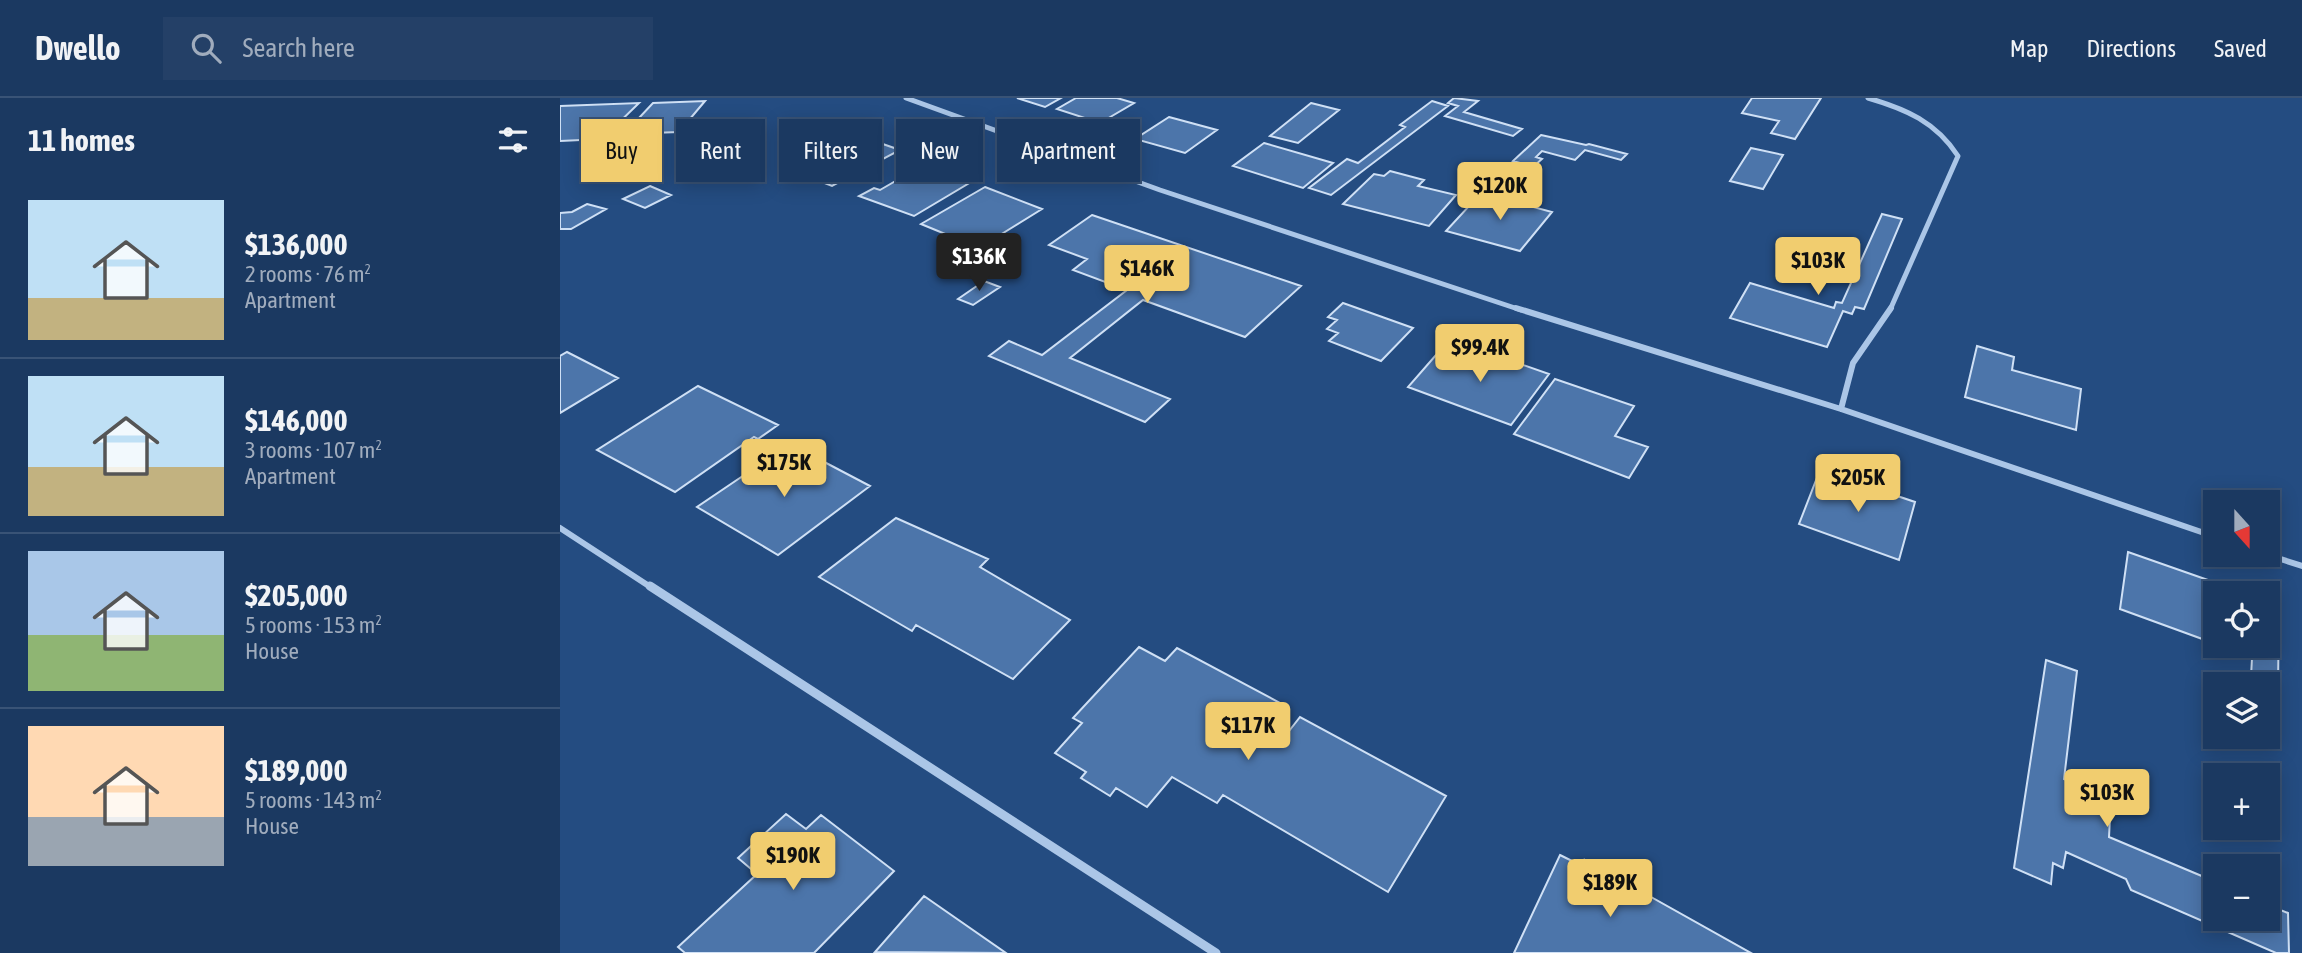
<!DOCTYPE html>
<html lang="en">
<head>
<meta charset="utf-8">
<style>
	:root { --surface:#1b3961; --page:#244067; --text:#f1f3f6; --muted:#a0acbd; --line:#395376; --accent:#f1cd6f }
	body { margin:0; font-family:"Asap Condensed",sans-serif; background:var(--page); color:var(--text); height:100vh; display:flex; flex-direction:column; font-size:26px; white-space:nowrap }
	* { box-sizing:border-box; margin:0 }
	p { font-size:23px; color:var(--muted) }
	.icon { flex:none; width:38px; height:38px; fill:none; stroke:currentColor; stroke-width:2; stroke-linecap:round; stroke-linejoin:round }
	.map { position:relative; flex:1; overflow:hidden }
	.panel { display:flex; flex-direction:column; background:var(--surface); width:560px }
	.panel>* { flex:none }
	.hud { position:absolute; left:21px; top:21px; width:665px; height:63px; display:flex; gap:14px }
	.needle { width:46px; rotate:159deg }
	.fabs { position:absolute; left:1643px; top:392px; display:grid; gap:14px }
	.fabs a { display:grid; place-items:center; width:77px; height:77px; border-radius:0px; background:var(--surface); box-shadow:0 4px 18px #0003,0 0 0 2px var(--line); font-size:35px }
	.price { position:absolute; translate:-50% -60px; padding:0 16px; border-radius:7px; background:var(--accent); color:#111; font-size:23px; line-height:46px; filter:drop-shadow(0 2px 4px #0008) }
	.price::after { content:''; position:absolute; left:50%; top:42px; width:21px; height:16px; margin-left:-10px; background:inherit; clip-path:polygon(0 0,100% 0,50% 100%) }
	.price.selected { background:#222; color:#fff }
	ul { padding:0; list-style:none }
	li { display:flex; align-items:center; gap:21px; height:175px; padding:0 28px }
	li+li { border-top:2px solid var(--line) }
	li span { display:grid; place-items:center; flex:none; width:196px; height:140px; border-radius:0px; color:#555 }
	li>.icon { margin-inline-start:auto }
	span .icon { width:84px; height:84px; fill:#fffc; stroke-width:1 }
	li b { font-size:30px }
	h2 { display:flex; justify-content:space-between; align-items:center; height:84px; padding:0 28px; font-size:30px }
	.tag { padding:0 24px; border-radius:0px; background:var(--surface); box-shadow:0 4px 18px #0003,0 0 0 2px var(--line); font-size:24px; line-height:63px }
	.tag.selected { background:var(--accent); color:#111 }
	header { display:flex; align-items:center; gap:42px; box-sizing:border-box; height:98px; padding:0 35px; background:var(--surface); border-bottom:2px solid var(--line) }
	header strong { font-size:33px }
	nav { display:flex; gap:38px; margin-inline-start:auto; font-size:24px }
	.search { width:490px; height:63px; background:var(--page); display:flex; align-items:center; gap:18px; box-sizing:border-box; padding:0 24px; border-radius:0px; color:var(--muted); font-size:26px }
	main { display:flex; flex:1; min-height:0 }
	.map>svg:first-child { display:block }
</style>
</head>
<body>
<header>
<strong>Dwello</strong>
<div class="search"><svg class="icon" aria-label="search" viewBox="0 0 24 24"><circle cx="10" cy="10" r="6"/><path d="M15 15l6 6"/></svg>Search here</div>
<nav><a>Map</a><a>Directions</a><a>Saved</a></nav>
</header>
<main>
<section class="panel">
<h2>11 homes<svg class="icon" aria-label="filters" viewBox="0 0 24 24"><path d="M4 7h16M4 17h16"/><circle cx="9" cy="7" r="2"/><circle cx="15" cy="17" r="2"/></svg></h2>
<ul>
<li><span style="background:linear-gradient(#bfe0f5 70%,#c2b280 0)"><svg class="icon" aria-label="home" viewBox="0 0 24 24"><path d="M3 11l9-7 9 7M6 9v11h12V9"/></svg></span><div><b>$136,000</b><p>2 rooms · 76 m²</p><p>Apartment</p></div></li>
<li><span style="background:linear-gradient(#bfe0f5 65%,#c2b280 0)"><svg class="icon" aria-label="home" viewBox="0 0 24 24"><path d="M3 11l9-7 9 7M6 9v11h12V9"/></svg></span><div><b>$146,000</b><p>3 rooms · 107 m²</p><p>Apartment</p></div></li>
<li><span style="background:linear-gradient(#a9c7e8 60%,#8fb573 0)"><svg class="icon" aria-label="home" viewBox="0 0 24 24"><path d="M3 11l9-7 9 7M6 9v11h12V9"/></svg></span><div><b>$205,000</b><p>5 rooms · 153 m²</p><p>House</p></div></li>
<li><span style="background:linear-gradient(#ffd9b3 65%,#9aa5b1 0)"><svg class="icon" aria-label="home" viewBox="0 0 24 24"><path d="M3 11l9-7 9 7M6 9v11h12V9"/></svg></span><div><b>$189,000</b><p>5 rooms · 143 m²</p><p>House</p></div></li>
</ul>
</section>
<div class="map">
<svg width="1742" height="855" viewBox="0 0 1742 855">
	<rect width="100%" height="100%" fill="#244c81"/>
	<path fill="#4c75aa" stroke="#cfe0f5" stroke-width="2" d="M457,0H501L485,9Z
		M516,0H557L574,5L540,25L497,11Z
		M894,0L918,3L904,14L962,31L953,38L885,18L898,8L888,5Z
		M1192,0H1261L1235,41L1211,35L1219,23L1182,15Z
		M145,3L119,34L64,36L93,5Z
		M872,3L888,8L771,97L749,90L787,61L798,65L845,29L840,27Z
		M79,5L42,41L0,43V8Z
		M751,5L779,12L738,45L710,38Z
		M609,19L657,32L625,55L575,41Z
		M297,37L340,52L272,88L228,71Z
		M981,37L1026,47L1029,46L1067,56L1061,62L1025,52L1015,62L982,53L976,59L982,61L973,69L953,63Z
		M704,45L773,65L743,90L673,68Z
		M1191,50L1223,57L1203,91L1170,83Z
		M363,67L411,84L354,118L299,98L314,90L320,92Z
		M830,73L864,82L858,88L896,97L869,128L783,106L814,76L824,78Z
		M90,88L111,97L85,110L63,101Z
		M425,89L482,111L419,150L361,126Z
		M921,95L992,114L960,153L886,133Z
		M27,106L46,111L11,131H0V115L12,114Z
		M1322,116L1342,121L1304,211L1295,209L1292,216L1283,213L1267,249L1170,220L1190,185L1274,210L1276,204L1282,205Z
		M532,117L741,188L685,239L583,202L510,260L610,301L585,324L429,258L449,243L482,257L567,192L513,172L527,161L489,147Z
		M424,183L440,189L413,207L398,201Z
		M783,205L853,230L821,263L769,243L778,235L767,231L777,222L768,219Z
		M1417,248L1454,259L1452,272L1521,291L1516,332L1405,299Z
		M883,249L923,263L929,255L989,276L951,327L848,289Z
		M7,254L58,280L0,315V258Z
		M995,281L1074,308L1055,338L1088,349L1069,380L954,336Z
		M138,288L218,327L198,341L194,339L115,394L37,352Z
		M230,346L310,388L218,457L137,409Z
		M1260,372L1355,404L1339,462L1239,426Z
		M336,420L428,461L420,469L510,522L453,581L356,527L352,533L259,479Z
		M1568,454L1685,495H1656V546L1560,511Z
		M1708,503L1719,507L1718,589L1691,579L1692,560L1660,548H1708Z
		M579,549L605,563L617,550L722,606L709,623L729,633L740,619L886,698L828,794L663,697L657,705L612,679L587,709L556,690L550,698L521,680L526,674L495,655L522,625L513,620Z
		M1486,562L1517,573L1504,681L1551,700L1549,739L1656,784V821H1708V807L1728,815L1729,855H1716L1571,792L1566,781L1506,754L1503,770L1493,765L1491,786L1454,770Z
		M226,716L246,731L261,717L334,773L254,855H125L118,849L197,776L178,760Z
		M1000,757L1026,770L1025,762L1191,855H954Z
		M364,798L446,855L315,854Z"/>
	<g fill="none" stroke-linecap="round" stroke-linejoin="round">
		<path stroke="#abc6e7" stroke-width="5" d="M346,0L600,92L961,212
			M1308,0C1346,11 1376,24 1398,58L1330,212"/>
		<path stroke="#abc6e7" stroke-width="6" d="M956,210L1281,311L1656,439
			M1281,311L1293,265L1331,210
			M0,430L92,490
			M1708,457L1742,468"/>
		<path stroke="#abc6e7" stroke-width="9" d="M90,488L656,855"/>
	</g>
</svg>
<div class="fabs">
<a><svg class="needle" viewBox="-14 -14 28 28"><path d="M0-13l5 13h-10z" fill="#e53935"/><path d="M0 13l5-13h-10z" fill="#a0acbd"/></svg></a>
<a><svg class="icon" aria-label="locate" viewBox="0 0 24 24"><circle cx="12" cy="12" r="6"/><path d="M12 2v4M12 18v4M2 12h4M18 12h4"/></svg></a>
<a><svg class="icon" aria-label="layers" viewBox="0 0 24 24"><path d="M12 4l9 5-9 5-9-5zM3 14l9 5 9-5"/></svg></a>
<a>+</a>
<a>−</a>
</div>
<b class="price" style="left:940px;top:124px">$120K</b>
<b class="price selected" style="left:419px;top:195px">$136K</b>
<b class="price" style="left:1258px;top:199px">$103K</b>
<b class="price" style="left:587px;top:207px">$146K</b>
<b class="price" style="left:920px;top:286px">$99.4K</b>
<b class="price" style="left:224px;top:401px">$175K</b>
<b class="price" style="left:1298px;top:416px">$205K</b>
<b class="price" style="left:688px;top:664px">$117K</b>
<b class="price" style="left:1547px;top:731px">$103K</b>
<b class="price" style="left:233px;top:794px">$190K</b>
<b class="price" style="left:1050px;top:821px">$189K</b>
<div class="hud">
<a class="tag selected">Buy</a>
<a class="tag">Rent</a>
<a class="tag">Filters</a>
<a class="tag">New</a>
<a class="tag">Apartment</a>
</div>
</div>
</main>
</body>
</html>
